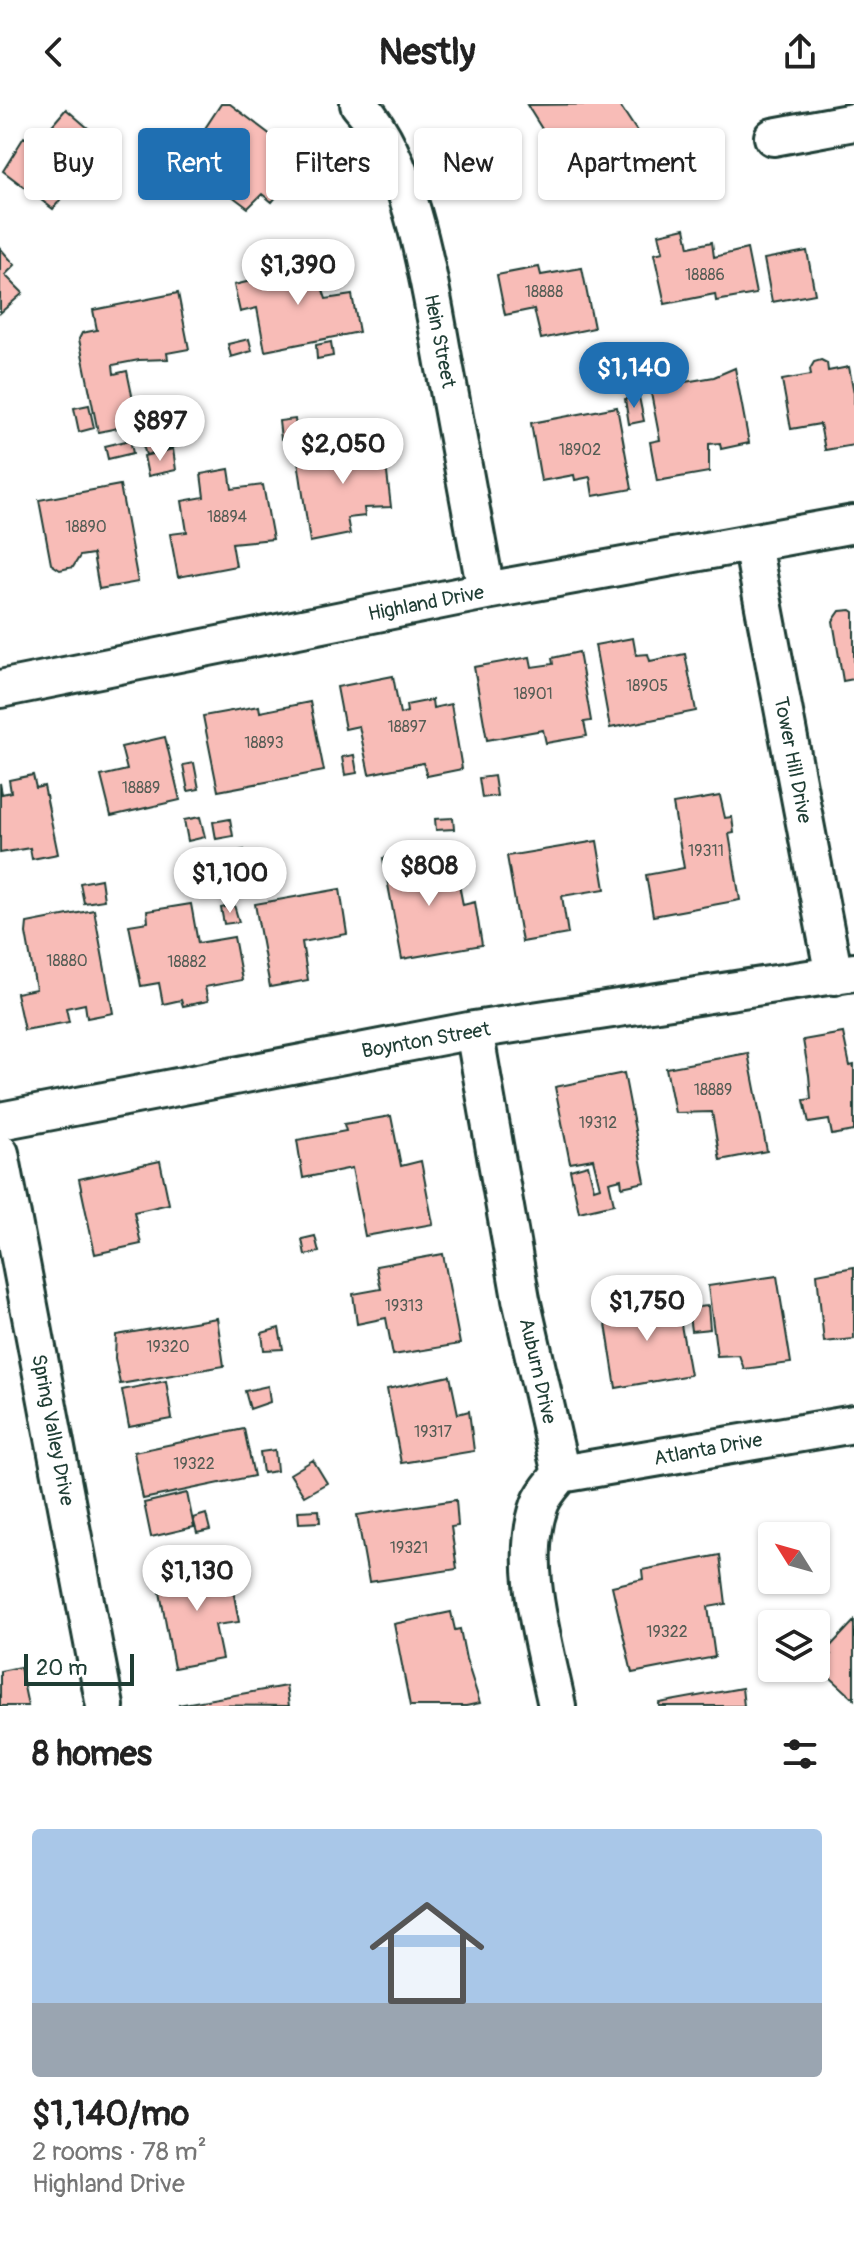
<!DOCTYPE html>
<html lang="en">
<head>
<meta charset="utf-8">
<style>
	:root { --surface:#fff; --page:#f6f6f6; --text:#222; --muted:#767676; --line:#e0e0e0; --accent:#1f6fb2 }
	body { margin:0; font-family:Pangolin,sans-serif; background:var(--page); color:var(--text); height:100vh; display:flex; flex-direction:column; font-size:30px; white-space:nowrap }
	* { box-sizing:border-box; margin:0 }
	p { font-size:26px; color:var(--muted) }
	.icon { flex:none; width:44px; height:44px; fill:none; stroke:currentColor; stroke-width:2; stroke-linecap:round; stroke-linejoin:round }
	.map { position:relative; height:1602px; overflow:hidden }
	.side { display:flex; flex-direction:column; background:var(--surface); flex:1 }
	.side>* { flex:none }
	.guide { position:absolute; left:24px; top:24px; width:806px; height:72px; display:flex; gap:16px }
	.needle { width:52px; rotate:307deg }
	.tools { position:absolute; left:758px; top:1418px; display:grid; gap:16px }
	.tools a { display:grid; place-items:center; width:72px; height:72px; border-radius:8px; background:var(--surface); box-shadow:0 2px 6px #0004; font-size:40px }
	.scale { position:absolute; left:24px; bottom:20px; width:110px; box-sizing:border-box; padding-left:8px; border:4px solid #1f3d34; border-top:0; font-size:22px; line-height:28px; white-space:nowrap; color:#1f3d34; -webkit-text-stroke:6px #fff; paint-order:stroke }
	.price { position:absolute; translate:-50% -68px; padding:0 18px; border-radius:28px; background:#fff; color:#222; font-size:26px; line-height:52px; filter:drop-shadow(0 2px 4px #0008) }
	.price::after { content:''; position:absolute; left:50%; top:48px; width:24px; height:18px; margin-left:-12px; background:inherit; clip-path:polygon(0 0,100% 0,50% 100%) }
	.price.current { background:var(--accent); color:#fff }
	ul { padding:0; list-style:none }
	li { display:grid; align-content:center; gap:16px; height:424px; padding:0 32px }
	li+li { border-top:2px solid var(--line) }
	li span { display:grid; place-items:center; height:248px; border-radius:8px; color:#555 }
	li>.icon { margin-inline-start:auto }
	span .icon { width:144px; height:144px; fill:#fffc; stroke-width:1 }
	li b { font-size:34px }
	h2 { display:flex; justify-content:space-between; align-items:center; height:96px; padding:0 32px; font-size:34px }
	.tag { padding:0 28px; border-radius:8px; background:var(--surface); box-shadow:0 2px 6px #0004; font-size:28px; line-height:72px }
	.tag.current { background:var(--accent); color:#fff }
	header { display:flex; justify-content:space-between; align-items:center; height:104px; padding:0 32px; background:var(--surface); font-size:36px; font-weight:700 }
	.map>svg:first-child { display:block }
</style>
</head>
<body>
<header><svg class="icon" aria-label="back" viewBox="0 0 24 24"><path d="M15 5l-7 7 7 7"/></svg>Nestly<svg class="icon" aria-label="share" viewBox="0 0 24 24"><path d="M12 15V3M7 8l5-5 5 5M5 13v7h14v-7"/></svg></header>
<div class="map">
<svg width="854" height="1602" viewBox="0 0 854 1602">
	<rect width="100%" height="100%" fill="#fff"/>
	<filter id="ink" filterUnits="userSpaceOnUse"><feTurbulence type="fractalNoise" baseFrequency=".0125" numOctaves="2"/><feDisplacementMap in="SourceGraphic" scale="16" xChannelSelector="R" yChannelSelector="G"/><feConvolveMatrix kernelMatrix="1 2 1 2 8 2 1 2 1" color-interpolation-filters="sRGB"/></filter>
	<g filter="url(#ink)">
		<path fill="#f8bcb7" stroke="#1f3d34" stroke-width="2" d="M221,0H230L284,41L280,46L294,55L280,72L287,80L272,98L262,90L248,104L212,77L196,88L172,70L176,63L170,59L183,41L192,44Z
			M619,0L644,38L597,69L587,52L579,58L563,33L552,41L527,1Z
			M66,5L104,38L88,58L97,65L83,87L72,80L53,105L3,67L24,33L36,40Z
			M661,36L676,55L659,65L647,45Z
			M685,124L689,143L712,138L714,153L747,145L756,190L716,197L715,190L665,200L654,150L663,148L659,130Z
			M0,144L15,161L5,171L23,189L0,209Z
			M807,147L815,190L772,198L764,155Z
			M331,158L336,184L323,186L326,195L352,191L359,228L265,247L257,204L240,208L234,181Z
			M539,163L541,171L582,164L594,224L541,235L534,205L505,211L497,171Z
			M178,189L189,245L167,249L168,255L139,256L113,261L114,270L127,267L138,320L98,328L79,235L82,229L97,226L93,206Z
			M249,235L252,247L231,253L228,240Z
			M331,238L333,252L317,255L316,241Z
			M821,256L827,259L828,267L849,263L854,289V341L825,346L820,320L791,325L782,276L811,271L810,265L814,258Z
			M735,264L749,339L721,345L720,339L709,340V368L657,377L650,338L660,336L650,284L714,273Z
			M639,293L644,317L629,320L625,295Z
			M89,301L94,324L79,328L74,304Z
			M617,303L632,385L593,392L590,373L575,376L574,371L541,377L531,319Z
			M295,315L297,333L281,335L279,317Z
			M180,324L184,340L146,351L141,335Z
			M366,335H383L391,403L364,404L365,412L347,414L350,430L310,438L297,350L356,340Z
			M130,336L133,349L108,355L105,342Z
			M173,345L176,366L148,372L144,352Z
			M229,365L232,385L263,381L273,435L232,439L236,462L178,473L170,430L187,428L182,397L204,393L201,370Z
			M120,381L138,478L99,485L93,450L80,452L73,463L60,466L51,460L39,396Z
			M851,506L854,508V575L843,577L833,517L840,507Z
			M633,534L636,551L648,550L650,557L685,550L696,607L610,624L595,541Z
			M579,548L591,617L584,618L587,632L546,639L543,626L487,636L474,563L530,553L532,563L553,560L552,554Z
			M393,572L400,610L407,608L406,601L432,596L433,604L451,600L462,665L427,672L423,659L369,670L359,622L345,625L337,583Z
			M310,598L324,667L218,687L203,612L259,602L260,608Z
			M165,633L180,696L111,712L101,672L127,666L121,643Z
			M354,651L357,669L345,671L342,653Z
			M194,659L199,685L188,687L183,661Z
			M33,671L36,684L44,682L58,750L32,755L30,744L0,749V679L2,690L11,688L9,676Z
			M494,672L497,692L482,694L479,674Z
			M720,692L725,714L732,713L734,729L729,730L740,796L653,812L646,771L684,764L673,700Z
			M200,713L205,733L188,737L184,716Z
			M453,714L454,725L436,726L435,715Z
			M230,715L233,732L216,735L213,718Z
			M597,737L605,785L562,792L568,830L522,838L507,752Z
			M244,746L247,759L232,763L229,749Z
			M429,746L434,774L457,770L463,801L475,798L482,841L402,855L383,754Z
			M101,775L104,796L84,799L80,779Z
			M340,785L347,830L302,838L308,876L270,883L255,800Z
			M191,800L198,839L234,833L242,876L205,883L208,897L183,902L181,896L163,900L159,879L141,882L129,821L148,818L147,807Z
			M234,801L239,818L224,820L221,804Z
			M94,806L113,909L87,914L85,900L66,904L69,918L24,926L16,889L36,885L26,829L27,819Z
			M843,929L850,962L854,961V1027L832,1031L829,1016L809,1019L804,996L811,995L809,971L803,936Z
			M748,949L767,1047L720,1056L712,1008L675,1009L666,964Z
			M624,969L645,1078L622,1083L621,1075L609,1078L614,1100L579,1108L570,1066L588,1061L594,1085L600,1083L593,1055L570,1059L555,983Z
			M391,1012L401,1062L421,1057L433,1120L365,1132L352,1064L303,1074L297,1036L346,1027L344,1020Z
			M160,1057L169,1100L134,1108L141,1140L95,1150L79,1075Z
			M315,1132L319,1148L305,1151L302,1135Z
			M443,1150L460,1240L393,1251L386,1214L357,1220L353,1190L381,1185L376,1162Z
			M854,1163V1235L824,1238L817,1170Z
			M777,1172L791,1259L744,1265L739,1251L717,1252L708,1182Z
			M676,1193L690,1271L616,1284L604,1207Z
			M708,1202L710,1225L691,1227L688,1204Z
			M217,1214L224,1262L120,1280L115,1254L116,1231Z
			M279,1224L283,1245L264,1246L262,1229Z
			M450,1272L458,1310L469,1307L474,1347L401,1359L387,1285Z
			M166,1277L172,1315L129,1323L122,1286Z
			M268,1282L270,1298L250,1305L245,1287Z
			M244,1325L254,1372L143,1395L134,1348Z
			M275,1346L277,1367L263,1369L260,1348Z
			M313,1356L327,1379L304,1392L290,1370Z
			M187,1389L194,1423L151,1433L144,1399Z
			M456,1396L458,1422L451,1423L457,1465L369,1478L357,1411Z
			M319,1406L320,1418L299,1419L298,1407Z
			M206,1410L210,1426L197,1429L193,1414Z
			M720,1451L726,1500L708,1503L715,1553L632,1569L612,1482L643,1475L642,1466Z
			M215,1457L218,1478L231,1475L239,1518L215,1521L222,1555L174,1564L160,1488L171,1486L167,1465Z
			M451,1508L455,1526L460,1525L466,1555L480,1599L466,1602H410L394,1520Z
			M854,1517V1595L820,1564L831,1551L826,1547Z
			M20,1563L28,1602H0V1567Z
			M286,1582L289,1602L178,1601Z
			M742,1584L744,1602H659V1599Z"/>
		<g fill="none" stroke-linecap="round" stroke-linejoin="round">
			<defs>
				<path id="minor" d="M359,0C415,61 431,191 446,270C459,342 473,415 486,487
					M773,33L854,18
					M752,440L834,872
					M0,585L486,487L854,420
					M474,926L521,1195L561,1370C554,1379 544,1389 540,1400C518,1459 545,1542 557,1602
					M0,1017L474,926L854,868
					M0,1049L105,1602
					M561,1370L854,1320"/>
			</defs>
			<use href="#minor" stroke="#1f3d34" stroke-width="42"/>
			<use href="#minor" stroke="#fff" stroke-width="36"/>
		</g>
	</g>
	<g text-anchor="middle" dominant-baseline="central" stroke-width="8" stroke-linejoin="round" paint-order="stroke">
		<g font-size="16" fill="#555d55">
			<text x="705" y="171">18886</text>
			<text x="544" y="188">18888</text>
			<text x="580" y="346">18902</text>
			<text x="227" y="413">18894</text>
			<text x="86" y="423">18890</text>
			<text x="647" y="582">18905</text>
			<text x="533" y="590">18901</text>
			<text x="407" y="623">18897</text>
			<text x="264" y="639">18893</text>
			<text x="141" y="684">18889</text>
			<text x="706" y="747">19311</text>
			<text x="67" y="857">18880</text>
			<text x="187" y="858">18882</text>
			<text x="713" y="986">18889</text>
			<text x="598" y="1019">19312</text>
			<text x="404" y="1202">19313</text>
			<text x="168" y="1243">19320</text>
			<text x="433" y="1328">19317</text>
			<text x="194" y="1360">19322</text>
			<text x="409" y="1444">19321</text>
			<text x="667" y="1528">19322</text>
		</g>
		<g font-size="20" fill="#1f3d34" stroke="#fff">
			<text transform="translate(440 237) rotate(79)">Hein Street</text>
			<text transform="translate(426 499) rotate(-11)">Highland Drive</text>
			<text transform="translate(793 656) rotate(79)">Tower Hill Drive</text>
			<text transform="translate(426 936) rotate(-10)">Boynton Street</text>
			<text transform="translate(538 1267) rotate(77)">Auburn Drive</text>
			<text transform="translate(53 1326) rotate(79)">Spring Valley Drive</text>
			<text transform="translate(708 1345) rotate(-10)">Atlanta Drive</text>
		</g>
	</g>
</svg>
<div class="tools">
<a><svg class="needle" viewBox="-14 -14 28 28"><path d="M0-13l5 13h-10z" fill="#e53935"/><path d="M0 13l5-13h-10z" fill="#767676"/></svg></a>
<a><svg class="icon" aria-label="layers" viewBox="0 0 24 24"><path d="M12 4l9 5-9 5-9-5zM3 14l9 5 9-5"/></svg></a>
</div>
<div class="scale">20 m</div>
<b class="price" style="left:298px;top:203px">$1,390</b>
<b class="price current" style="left:634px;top:306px">$1,140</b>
<b class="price" style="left:160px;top:359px">$897</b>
<b class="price" style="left:343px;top:382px">$2,050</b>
<b class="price" style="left:429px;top:804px">$808</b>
<b class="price" style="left:230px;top:811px">$1,100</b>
<b class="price" style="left:647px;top:1239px">$1,750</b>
<b class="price" style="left:197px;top:1509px">$1,130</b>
<div class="guide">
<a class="tag">Buy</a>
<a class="tag current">Rent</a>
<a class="tag">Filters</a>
<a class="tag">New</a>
<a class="tag">Apartment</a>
</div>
</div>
<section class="side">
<h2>8 homes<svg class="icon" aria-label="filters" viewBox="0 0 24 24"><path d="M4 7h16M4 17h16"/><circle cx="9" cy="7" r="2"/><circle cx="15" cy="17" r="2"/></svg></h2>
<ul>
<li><span style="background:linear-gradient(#a9c7e8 70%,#9aa5b1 0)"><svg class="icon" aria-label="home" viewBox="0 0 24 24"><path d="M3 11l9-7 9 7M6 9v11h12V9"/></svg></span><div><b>$1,140/mo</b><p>2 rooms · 78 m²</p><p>Highland Drive</p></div></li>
</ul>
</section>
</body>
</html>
